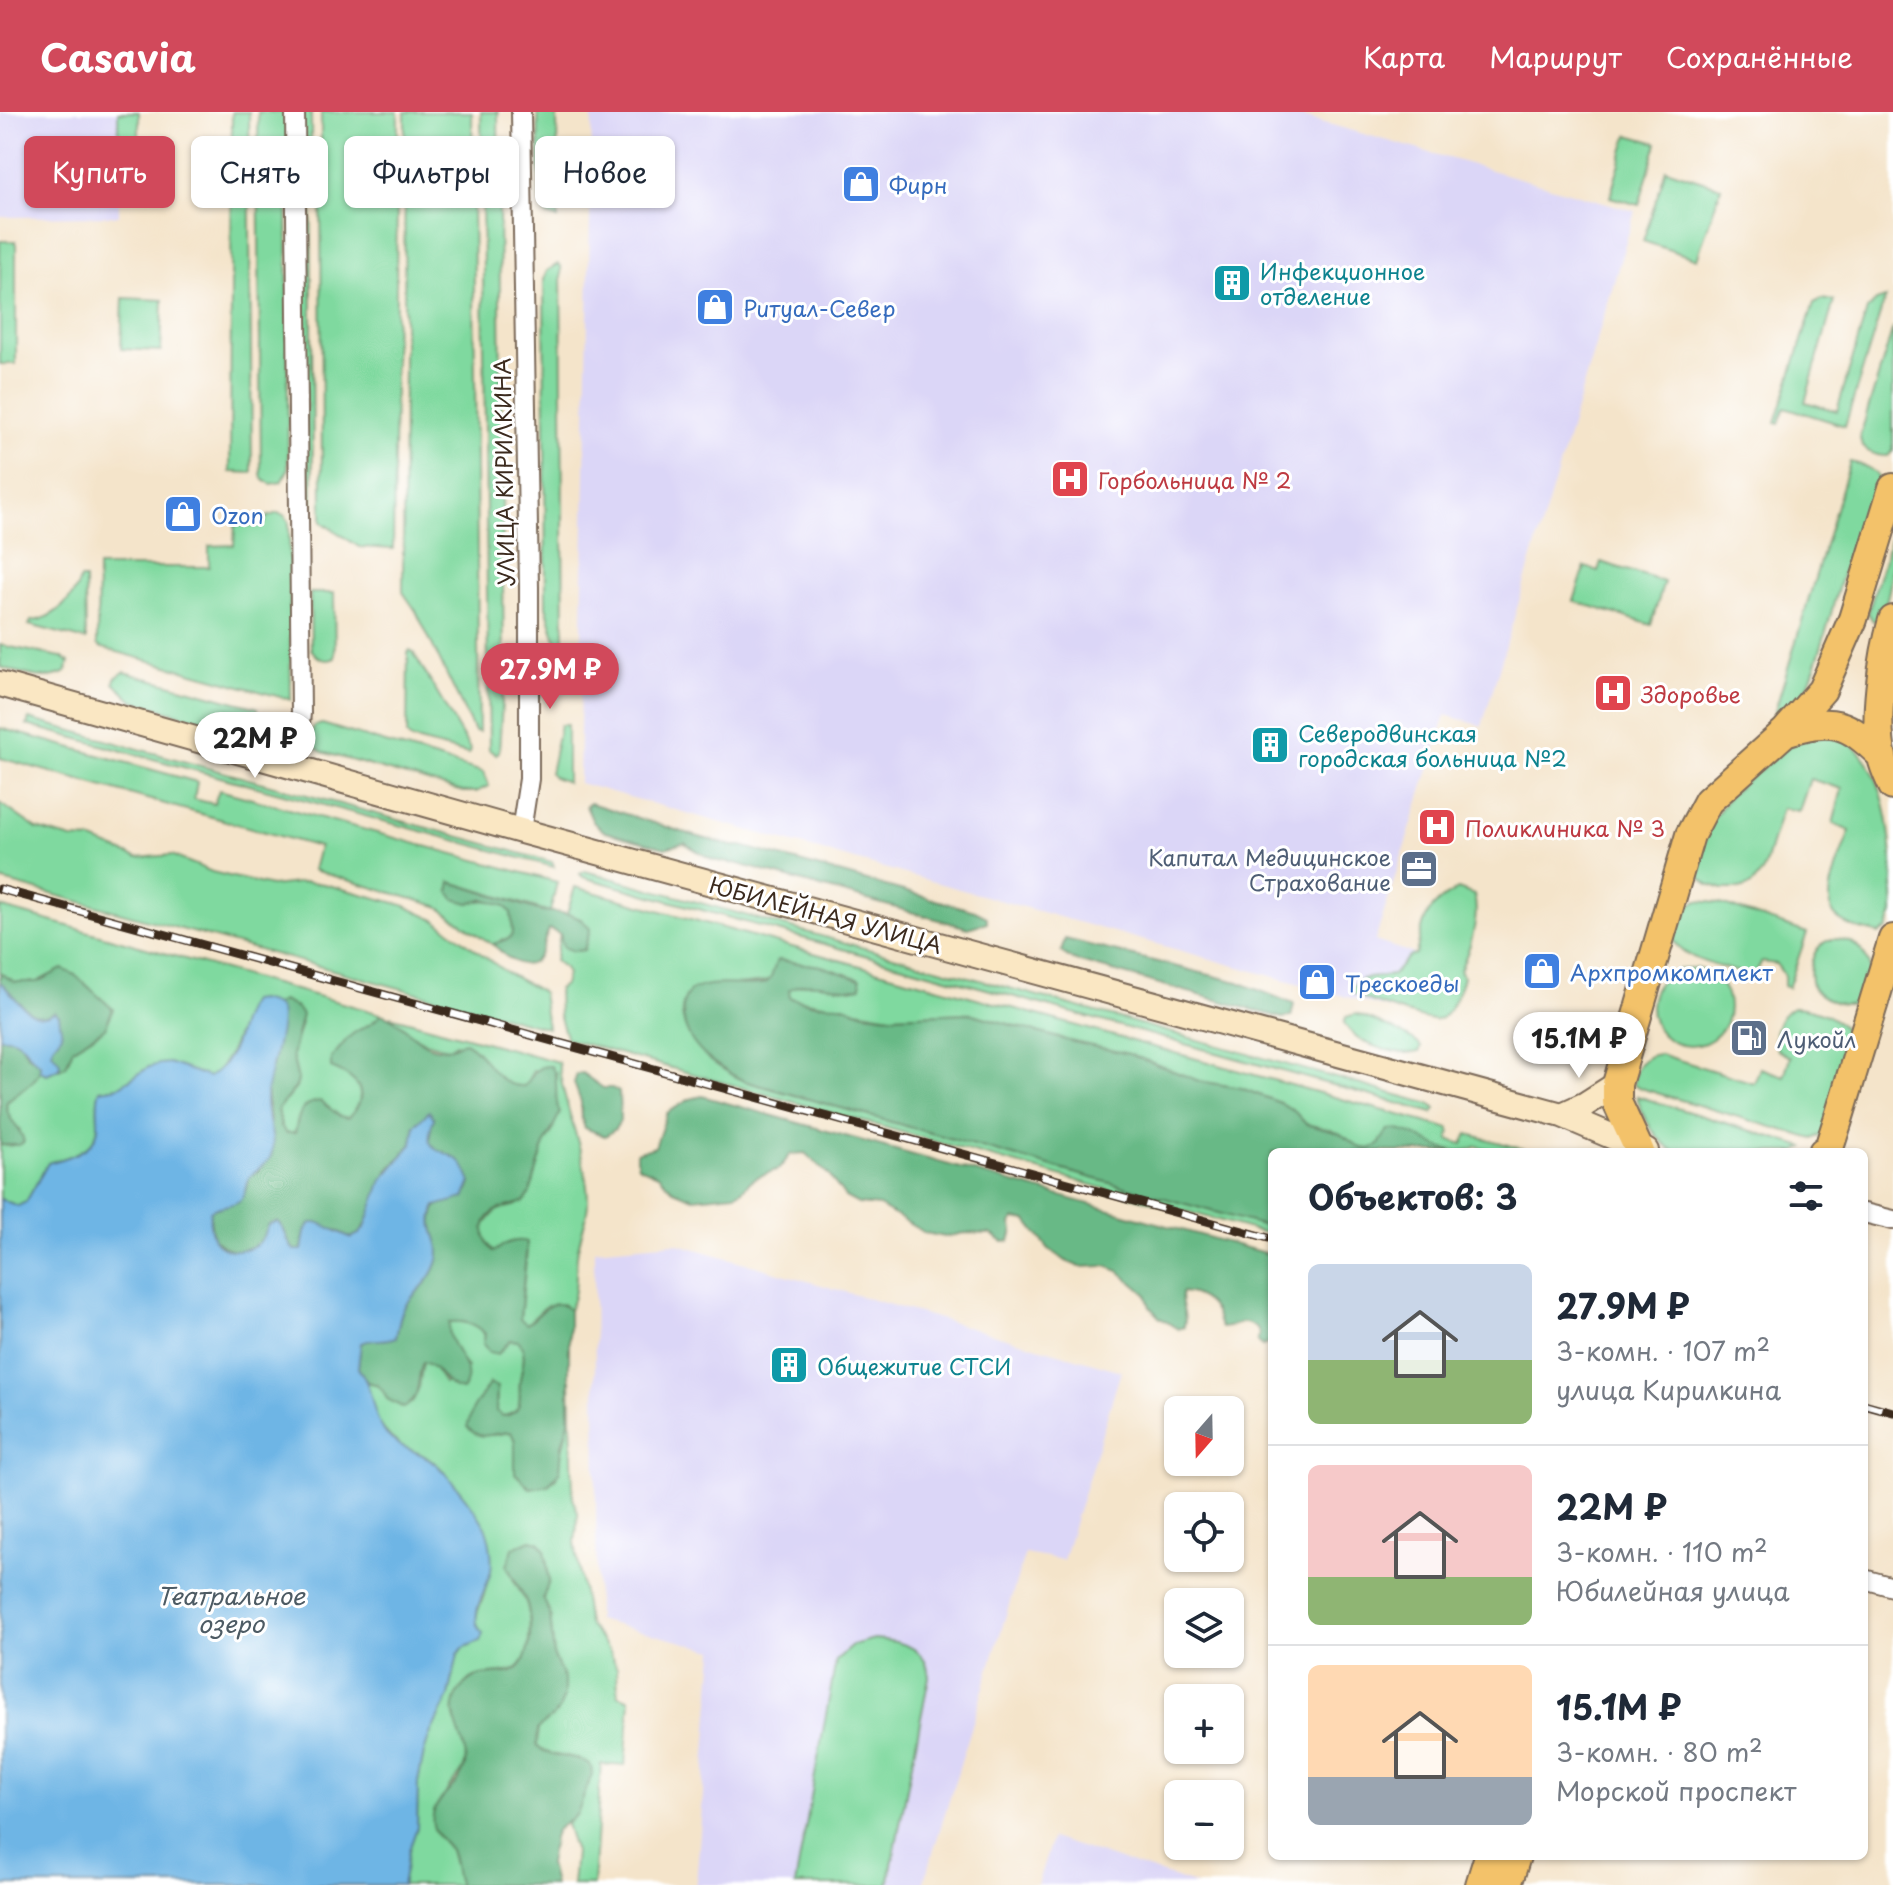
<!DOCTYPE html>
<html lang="ru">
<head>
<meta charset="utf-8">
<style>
	:root { --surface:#fff; --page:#f6f6f7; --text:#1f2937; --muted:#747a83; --line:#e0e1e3; --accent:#d1495b }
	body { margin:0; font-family:"Playpen Sans",sans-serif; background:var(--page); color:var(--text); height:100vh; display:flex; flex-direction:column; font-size:30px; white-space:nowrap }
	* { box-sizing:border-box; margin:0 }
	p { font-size:26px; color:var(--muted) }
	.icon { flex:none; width:44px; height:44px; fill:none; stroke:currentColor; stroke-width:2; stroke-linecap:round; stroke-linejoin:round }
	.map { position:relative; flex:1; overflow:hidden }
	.drawer { position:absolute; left:1268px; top:1036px; width:600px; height:712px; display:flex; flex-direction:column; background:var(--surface); border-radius:12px; box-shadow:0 2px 6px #0004 }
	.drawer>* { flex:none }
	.guide { position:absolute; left:24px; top:24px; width:760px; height:72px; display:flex; gap:16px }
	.needle { width:52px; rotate:200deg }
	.buttons { position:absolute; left:1164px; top:1284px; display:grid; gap:16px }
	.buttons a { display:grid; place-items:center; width:80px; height:80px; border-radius:12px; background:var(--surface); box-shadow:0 2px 6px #0004; font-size:40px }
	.price { position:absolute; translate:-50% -68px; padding:0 18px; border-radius:28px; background:#fff; color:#222; font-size:26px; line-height:52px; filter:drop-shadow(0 2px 4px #0008) }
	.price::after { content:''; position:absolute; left:50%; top:48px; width:24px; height:18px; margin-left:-12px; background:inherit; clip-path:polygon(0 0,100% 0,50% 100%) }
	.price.current { background:var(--accent); color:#fff }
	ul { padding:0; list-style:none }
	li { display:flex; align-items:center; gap:24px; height:200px; padding:0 40px }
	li+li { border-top:2px solid var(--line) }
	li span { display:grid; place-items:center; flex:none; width:224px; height:160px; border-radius:12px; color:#555 }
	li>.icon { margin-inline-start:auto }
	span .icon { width:96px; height:96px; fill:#fffc; stroke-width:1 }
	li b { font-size:34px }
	h2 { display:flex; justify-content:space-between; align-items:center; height:96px; padding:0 40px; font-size:34px }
	.chip { padding:0 28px; border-radius:12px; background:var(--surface); box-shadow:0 2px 6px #0004; font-size:28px; line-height:72px }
	.chip.current { background:var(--accent); color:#fff }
	header { display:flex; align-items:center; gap:48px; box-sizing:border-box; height:112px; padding:0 40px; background:var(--accent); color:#fff }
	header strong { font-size:38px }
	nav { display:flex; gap:44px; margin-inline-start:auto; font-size:28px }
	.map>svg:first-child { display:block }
</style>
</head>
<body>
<header>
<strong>Casavia</strong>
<nav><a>Карта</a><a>Маршрут</a><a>Сохранённые</a></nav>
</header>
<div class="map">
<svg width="1893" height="1773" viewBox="0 0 1893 1773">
	<rect width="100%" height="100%" fill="#fff"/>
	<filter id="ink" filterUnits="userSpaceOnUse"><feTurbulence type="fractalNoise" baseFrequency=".0125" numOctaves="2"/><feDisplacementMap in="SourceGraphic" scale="16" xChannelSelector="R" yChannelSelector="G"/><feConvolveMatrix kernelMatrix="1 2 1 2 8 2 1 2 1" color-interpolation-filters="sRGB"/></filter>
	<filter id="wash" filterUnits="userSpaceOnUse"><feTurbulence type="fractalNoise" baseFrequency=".006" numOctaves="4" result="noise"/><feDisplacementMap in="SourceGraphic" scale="32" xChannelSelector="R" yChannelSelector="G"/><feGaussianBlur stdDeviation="1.8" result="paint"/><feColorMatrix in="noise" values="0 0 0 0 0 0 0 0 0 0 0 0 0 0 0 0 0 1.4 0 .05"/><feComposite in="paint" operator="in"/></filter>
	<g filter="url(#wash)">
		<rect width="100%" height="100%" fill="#f4e4ca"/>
		<path fill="#dbd6f7" d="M0,0H118L119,104L0,105Z
			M592,0H1286L1635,99L1482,614L1446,603L1375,829L1414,842L1397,899L579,671Z
			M675,1131L1121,1259L1063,1448L1025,1441L923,1773H696L714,1538L597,1508L594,1138Z
			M1052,1726L1197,1773H1037Z"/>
		<path fill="#7fd99f" stroke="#5d825e" stroke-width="2" d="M118,0H139V65L127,67L126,70H119Z
			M232,0H249L252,361L230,360Z
			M258,0H287L288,358L281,370L271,372L262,366L261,361Z
			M302,0H311L313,404L308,403Z
			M321,0H398L393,437L359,435L322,410Z
			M405,0H472L479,620L475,619L471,613L416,499L403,480Z
			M481,0H498L504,557L499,640L496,642L489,638Z
			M538,0H557L558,107L545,102L540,90Z
			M1628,23L1657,31L1639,93L1610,85Z
			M1666,57L1721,75L1697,147L1643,129Z
			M0,129H16V252H0Z
			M558,152L561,154L564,534L558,535L546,494L544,166L547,159Z
			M123,186L163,188L161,239L121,237Z
			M1885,186L1845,314L1785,295L1779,311L1776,310L1814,191L1822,187L1834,189L1805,290L1837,299L1867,198L1876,189Z
			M1893,216V339L1888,344C1874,344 1860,339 1860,324Z
			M1850,350C1864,353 1880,358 1881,375C1882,396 1860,412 1853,430C1835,476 1826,533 1806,578C1800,590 1786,601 1777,611L1771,612Z
			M277,401L284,403L289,409L291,588L99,535L97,532L98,455H209V434L234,433L235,413H264L267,405Z
			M1893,418C1893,448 1893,484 1878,508L1873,509L1868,501Z
			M1601,450L1664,470L1651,513L1574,489L1585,455L1598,459Z
			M80,467H85L86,528L29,513L31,509C52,508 75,487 80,467Z
			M310,481H334L335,546C325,551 317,546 311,537Z
			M0,533L61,545L69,550L66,560C45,571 21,561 0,555Z
			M410,538L413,540L471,639L469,642L411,627L407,623L408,541Z
			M124,560L258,596L256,624L133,589L114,571L115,566Z
			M29,607L552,750L554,755L27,613Z
			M322,612L483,660L489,674L476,680H463L322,640L315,635L310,624L314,614Z
			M560,613H567V670L553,665L550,661Z
			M0,616L197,670L194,687L214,692L219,678L557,770L550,800L451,770L469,791C482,787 505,786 511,801C513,807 512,815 513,821L510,826L501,828L497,833L500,838L437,794L313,758L319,735L0,646Z
			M1825,624C1832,626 1842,627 1849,631C1893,662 1893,747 1893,801L1887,817L1879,822C1866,818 1849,816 1838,807C1817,792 1843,739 1850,719L1833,712L1842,677L1810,667L1799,699L1782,696L1763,759L1752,773L1740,777H1723L1708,772L1697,763L1693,751L1708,714L1731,682L1795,629Z
			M0,691L37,717L72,727L93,728L137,746L172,743L212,760L271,774L306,770L324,772L403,793L437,809L507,861L542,880L547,916L0,768Z
			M585,759L1430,992L1436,997L1433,1001L583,765L580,762Z
			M575,775L1450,1017L1449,1028L1463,1032L1468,1022L1534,1040H1496L1477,1034C1456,1049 1411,1026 1388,1019L1378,1034L1369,1037L1361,1036L1331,1018L1306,1012L1295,1000L1280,991L1241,976L1199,969L1129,942L1069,929L969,901L891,904L790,886L788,878C806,866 833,873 852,877L860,867L821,854L778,848C775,853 774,862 771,867C768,873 706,874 693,877C690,881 684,888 683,893C675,923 722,957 744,969L1272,1116V1123L567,927L559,903L558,877L564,873L567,862L564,856L555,849L560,822L573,839L584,838L590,817L581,807L567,802Z
			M1458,777L1474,783C1480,806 1470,837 1460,858L1463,865C1459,878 1452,903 1437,908C1429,910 1361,887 1353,881L1352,875L1361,867L1393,863L1408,845L1416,842C1424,807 1425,794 1458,777Z
			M1697,789L1718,791L1807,821L1788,876L1784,874V863L1776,852L1762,850L1753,864C1730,857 1680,849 1672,825C1677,807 1680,798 1697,789Z
			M0,795L381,902C373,913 364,914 354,921C345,927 339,939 331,946C351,965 375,979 348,1006C327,1002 308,1024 286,1021L281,1014L278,997L296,976L298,968L292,943L301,911L282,889L275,893L259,888C254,893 245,901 242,908C234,930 230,950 209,965L149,955L118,975L100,978C96,989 98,998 98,1010C99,1039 70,1044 48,1051L26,1090L18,1094L0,1087V1033L11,1034L20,1018L7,1003L6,991L27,974L40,959L47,962L66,954L73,936L100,920L111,904C100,885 83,866 62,857L37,870H15L0,861Z
			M1832,827C1893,826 1876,930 1813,877C1807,859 1811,833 1832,827Z
			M1651 895a39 39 0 1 1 78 0a39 39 0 1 1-78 0Z
			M1793,895C1815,896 1840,905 1850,925L1824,1021L1813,1027L1640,976L1634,972C1633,956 1643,943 1659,942L1754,971L1760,956L1784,964L1790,945L1777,938C1771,921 1778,904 1793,895Z
			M1356,902C1370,907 1415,925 1421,935L1419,940C1394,944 1357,933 1344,911L1346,905Z
			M390,904L558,950C564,998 587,1041 588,1089C588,1107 579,1126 577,1144C575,1162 578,1181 569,1198L563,1192L546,1194L526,1213L520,1207L527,1139L494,1140L484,1126L483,1119L486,1111L497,1098L517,1093L533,1072L545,1031L554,1017L556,961L533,959L524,975L507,972L456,931L449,936C417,930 414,925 390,904Z
			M1637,984L1804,1035L1796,1040H1675C1656,1028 1642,1005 1637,984Z
			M459,1209L478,1214L498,1242L510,1228L519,1229C528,1244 522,1253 520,1268C518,1286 526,1301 502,1304L496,1299L497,1282L489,1272L493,1323L511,1320L515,1329V1361L530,1376L548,1373L556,1366L569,1309L570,1266L573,1385L578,1401L575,1431L588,1512L610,1540L617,1556L618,1583L630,1588L625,1654L601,1652L593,1773H572L575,1740L566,1712L577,1702L567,1644C556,1646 545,1642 537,1633L538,1617L564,1584V1568L554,1545L550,1502L543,1486L549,1469L546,1445L531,1428L513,1436C512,1444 511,1453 511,1460C512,1470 521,1479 525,1488C531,1500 530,1522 528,1536C520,1579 480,1547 462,1576C441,1610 465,1611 466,1639C467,1664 453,1665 446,1681C441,1694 440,1710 437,1723L450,1738L459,1773H402L409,1738L417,1715L418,1670L424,1640L431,1620L449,1584L458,1542L476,1515C475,1504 479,1496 483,1486C490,1463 494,1442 486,1419C482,1406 445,1358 434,1350C426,1343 415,1340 406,1336C380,1323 370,1298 367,1270C380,1272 399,1285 412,1291L419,1275L423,1250L432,1253L444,1271L467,1255C456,1244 446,1225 450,1210Z
			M874,1527C900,1529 927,1534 929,1565L888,1773H795L836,1548L853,1533Z"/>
		<path fill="#67b986" stroke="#517252" stroke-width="2" d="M590,691L692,723L732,734H742L975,799L987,805V810L968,816L735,751C714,753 701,740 684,731L665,736L605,720L593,710L586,694Z
			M451,770L541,799C559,801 579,800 590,817L584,838L573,839L563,835L560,822L549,817C539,840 538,866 507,845C501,841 499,836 493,832L510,826L513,821L511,800L503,793L484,787L469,791L454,787L449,779Z
			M1065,827L1238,870L1294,892L1291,905L1282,906L1073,848L1061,840Z
			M777,848L821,854L860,867L861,875C838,881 811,862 789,878L790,886L815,892L841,893L865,901L891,904L969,901L1069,929L1129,942L1199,969L1241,976L1280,991L1295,1000L1306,1012L1339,1021L1361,1036L1369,1037L1378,1034L1388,1018C1410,1016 1430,1033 1451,1040H1272V1116L744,969C715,954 682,934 683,897C683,889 686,880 694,877C715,868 741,875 762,872C773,871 773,856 777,848Z
			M62,857L74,862L113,897L105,916L73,936L66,954L59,956V950L52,940L54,900C29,916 15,881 0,870V861L15,870H37Z
			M282,889L297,896L302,903L292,943L298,968L296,975L278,997L281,1014L286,1021H295C298,1004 300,991 320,989L340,1004L348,1006C373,982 357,966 331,956V946C339,939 345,927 354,921C364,914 373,913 381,902C405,908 418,940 447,936C453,936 458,931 465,930C488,942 494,976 524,974C534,964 534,953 551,954C561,968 552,986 560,1001L545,1031L530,1081L525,1089C517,1093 508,1094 500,1097C479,1106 481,1126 494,1140C504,1132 514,1126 527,1130L520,1207L527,1212C542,1203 551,1181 569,1198V1309L562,1333L560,1359L548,1373L530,1376L515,1361V1329L511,1320C492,1320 482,1331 467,1315L473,1297L489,1272L497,1275L496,1299L503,1304C526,1301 518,1285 520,1268C522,1253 528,1244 519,1229L510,1228L498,1242L489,1240L483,1232L485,1222C476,1211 465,1209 450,1210C443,1236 481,1256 462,1278C442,1275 441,1255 423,1250C416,1267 422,1286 404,1296L387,1287C382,1276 379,1272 367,1270L358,1256L361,1231L369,1228L396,1225C398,1217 399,1207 402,1200C409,1182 431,1174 438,1148C443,1126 425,1119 437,1094C452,1086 465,1091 471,1071C467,1063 465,1053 458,1048C435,1032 422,1043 434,1006L415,1013L412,1032L387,1060L370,1106L359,1122L351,1126L336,1118L305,1119L302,1138H294C286,1129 287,1118 278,1110L270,1112C267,1117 264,1125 260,1129C247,1144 224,1139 213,1126L209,1099C221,1092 240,1091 246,1077C248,1073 248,1068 250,1063L259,1059C262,1044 270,1024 270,1009C269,996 265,985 267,972C270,950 288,911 275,893Z
			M14,925L20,929L27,942L40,952C41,972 17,977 6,991C6,1008 21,1014 24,1030L19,1033H0V926Z
			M582,961L603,976H612L619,980L620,1009L615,1017L605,1024L585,1016L581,1005V990L574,971L577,962Z
			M702,984L1272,1143V1230L1262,1234L1257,1228L1259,1222L1257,1216C1237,1204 1238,1216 1221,1216C1218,1212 1218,1208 1216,1203C1211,1189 1196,1181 1182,1180C1178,1191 1188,1202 1184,1214L1178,1217L1159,1205L1150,1195L1146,1182L1119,1159L1106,1154L1080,1155L1066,1149L1049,1137L1027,1109L1014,1107L1011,1112L1013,1118L1010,1129L1003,1130L991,1122L964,1121L945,1125L925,1121L879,1094L858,1092L845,1085L828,1062L805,1041L791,1042L779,1057L754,1066L741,1079L735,1082L693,1086L673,1078L658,1063L638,1054L636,1041L655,1035L667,1001L690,987Z
			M531,1428L539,1430L545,1437L549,1469L543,1486L550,1502L554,1545L564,1567V1584L559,1599L538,1617L537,1633C552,1650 574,1639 591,1654L592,1662L577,1702L556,1718L553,1726L549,1752L554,1773H459C453,1762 456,1748 450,1738C445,1729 435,1725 433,1713C429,1693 449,1681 459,1667C482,1633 436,1609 462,1575C474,1560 491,1563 507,1561C533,1558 533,1511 527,1492C523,1479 513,1467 507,1454L513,1436Z"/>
		<path fill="#6eb5e5" stroke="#547082" stroke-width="2" d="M0,870C15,881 30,916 54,900L59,903L62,923L53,934L52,940L60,950L59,956L47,962L40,959V952C22,939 25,924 0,926Z
			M259,888C266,890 277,891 280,899C285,914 267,966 266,985C264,1005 279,1028 270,1046C264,1056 252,1059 248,1068C244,1076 247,1084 239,1089C230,1095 219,1093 210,1099C209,1106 210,1118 213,1125C219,1142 249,1141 260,1129C264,1125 266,1117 270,1112L278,1110C287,1118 286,1130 294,1138H302L305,1119L311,1111H320L351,1126L359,1122L365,1115L382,1068L412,1032L415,1013L429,999L434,1006C422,1040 435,1033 458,1048C465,1052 467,1063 471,1070L464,1086L436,1094C425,1119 443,1126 438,1148C431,1174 409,1182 402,1200C399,1207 398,1217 396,1225C384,1230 373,1226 361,1231L358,1256C374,1275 370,1302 386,1322C397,1335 414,1338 428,1346C441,1353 481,1403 486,1417C490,1428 493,1447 491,1459C487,1478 466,1506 483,1521L480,1529L463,1536L458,1542L449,1584L431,1620L424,1640L418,1670L417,1715L409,1738L402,1773H0V1087L18,1094L26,1090L48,1051C70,1045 100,1038 98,1010C98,998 96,989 100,978L118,975L149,955L159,952L169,951L209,965C243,942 233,914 251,889Z"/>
	</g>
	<g filter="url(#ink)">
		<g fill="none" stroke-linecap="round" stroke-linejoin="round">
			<defs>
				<path id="street" d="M295,0L301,601L296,654
					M521,0L529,475V667L521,719
					M1864,1101L1893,1108
					M1864,1467L1893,1475"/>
				<path id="secondary" d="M0,572L521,719L1562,1003L1646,1039
					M1562,1003L1584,993L1617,972"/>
				<path id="primary" d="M1893,508C1883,542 1873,610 1882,645C1884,655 1889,665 1893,674
					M1785,620C1833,605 1846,609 1882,644
					M1640,1040L1617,990V972L1690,723L1708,689L1785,620L1822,578L1853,507L1893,376
					M1823,1040L1829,1036L1838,1008L1893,827
					M1480,1773L1489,1744
					M1507,1773L1516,1744"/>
			</defs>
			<use href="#street" stroke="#7c6b5a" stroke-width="22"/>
			<use href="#secondary" stroke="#7c6b5a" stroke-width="28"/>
			<use href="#primary" stroke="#7c6b5a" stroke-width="32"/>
			<use href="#street" stroke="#fff" stroke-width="18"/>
			<use href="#secondary" stroke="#fae7c3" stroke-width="24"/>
			<use href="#primary" stroke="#f3c26a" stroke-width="28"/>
			<defs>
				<path id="rail" d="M0,777L1272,1127
					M1864,1292L1893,1300"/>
			</defs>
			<use href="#rail" stroke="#3b2a1e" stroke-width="9"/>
			<use href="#rail" stroke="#fff" stroke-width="6" stroke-dasharray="18" stroke-linecap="butt"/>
		</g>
	</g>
	<defs>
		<symbol id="shop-square" viewBox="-11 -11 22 22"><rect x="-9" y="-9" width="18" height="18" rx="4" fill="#3f7fe0" stroke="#fff"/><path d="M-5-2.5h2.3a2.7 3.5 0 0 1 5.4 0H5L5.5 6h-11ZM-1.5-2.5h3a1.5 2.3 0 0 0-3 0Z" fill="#fff"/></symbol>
		<symbol id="building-square" viewBox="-11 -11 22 22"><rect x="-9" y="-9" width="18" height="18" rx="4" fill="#0f9aa8" stroke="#fff"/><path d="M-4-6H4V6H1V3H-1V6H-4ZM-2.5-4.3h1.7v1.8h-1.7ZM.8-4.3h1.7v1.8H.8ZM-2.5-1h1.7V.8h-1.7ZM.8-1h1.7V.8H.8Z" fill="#fff"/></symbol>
		<symbol id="hospital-square" viewBox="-11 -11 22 22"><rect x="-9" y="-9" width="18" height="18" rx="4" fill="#e0444e" stroke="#fff"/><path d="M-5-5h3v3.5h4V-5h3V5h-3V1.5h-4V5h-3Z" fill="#fff"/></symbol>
		<symbol id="office-square" viewBox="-11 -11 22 22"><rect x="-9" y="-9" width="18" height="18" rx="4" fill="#5c6f8a" stroke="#fff"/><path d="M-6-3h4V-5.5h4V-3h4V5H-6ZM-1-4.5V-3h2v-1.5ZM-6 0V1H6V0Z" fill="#fff"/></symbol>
		<symbol id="fuel-square" viewBox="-11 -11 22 22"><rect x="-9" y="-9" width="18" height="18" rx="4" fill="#5c6f8a" stroke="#fff"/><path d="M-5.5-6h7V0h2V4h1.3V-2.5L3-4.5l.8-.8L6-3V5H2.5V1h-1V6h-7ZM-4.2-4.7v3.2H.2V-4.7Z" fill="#fff"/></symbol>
	</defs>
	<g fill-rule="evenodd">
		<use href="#shop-square" x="839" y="50" width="44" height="44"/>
		<use href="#building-square" x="1210" y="149" width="44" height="44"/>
		<use href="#shop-square" x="693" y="173" width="44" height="44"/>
		<use href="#hospital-square" x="1048" y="345" width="44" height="44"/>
		<use href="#shop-square" x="161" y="380" width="44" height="44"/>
		<use href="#hospital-square" x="1591" y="559" width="44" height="44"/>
		<use href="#building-square" x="1248" y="611" width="44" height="44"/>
		<use href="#hospital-square" x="1415" y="693" width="44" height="44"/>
		<use href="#office-square" x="1397" y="735" width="44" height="44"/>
		<use href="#shop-square" x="1520" y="837" width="44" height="44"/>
		<use href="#shop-square" x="1295" y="848" width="44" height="44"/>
		<use href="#fuel-square" x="1727" y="904" width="44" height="44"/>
		<use href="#building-square" x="767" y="1231" width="44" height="44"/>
	</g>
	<g text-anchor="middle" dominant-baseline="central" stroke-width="6" stroke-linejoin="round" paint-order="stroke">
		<g font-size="22" fill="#366cbe" stroke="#fff" text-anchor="start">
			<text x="889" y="72">Фирн</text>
			<text x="743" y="195">Ритуал-Север</text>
			<text x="211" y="402">Ozon</text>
			<text x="1570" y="859">Архпромкомплект</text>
			<text x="1345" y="870">Трескоеды</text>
		</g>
		<g font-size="22" fill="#0d838f" stroke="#fff" text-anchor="start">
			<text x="1260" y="158">Инфекционное<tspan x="1260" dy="25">отделение</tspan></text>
			<text x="1298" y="620">Северодвинская<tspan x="1298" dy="25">городская больница №2</tspan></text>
			<text x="817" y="1253">Общежитие СТСИ</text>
		</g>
		<g font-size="22" fill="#3b2a1e" stroke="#fff">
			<text transform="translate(503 360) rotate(-91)">УЛИЦА КИРИЛКИНА</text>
			<text transform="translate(826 802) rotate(15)">ЮБИЛЕЙНАЯ УЛИЦА</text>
		</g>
		<g font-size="22" fill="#be3a42" stroke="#fff" text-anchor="start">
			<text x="1098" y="367">Горбольница № 2</text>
			<text x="1641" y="581">Здоровье</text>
			<text x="1465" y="715">Поликлиника № 3</text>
		</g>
		<g font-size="22" fill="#4e5e75" stroke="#fff" text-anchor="end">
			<text x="1391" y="744">Капитал Медицинское<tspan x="1391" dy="25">Страхование</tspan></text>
			<text x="1777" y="926" text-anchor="start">Лукойл</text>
		</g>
		<g font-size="24" font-style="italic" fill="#4d5b64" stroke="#fff">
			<text x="231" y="1483">Театральное<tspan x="231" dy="28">озеро</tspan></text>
		</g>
	</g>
</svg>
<div class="buttons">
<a><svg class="needle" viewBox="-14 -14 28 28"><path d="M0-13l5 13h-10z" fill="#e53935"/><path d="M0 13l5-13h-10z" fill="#747a83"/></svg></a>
<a><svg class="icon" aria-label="locate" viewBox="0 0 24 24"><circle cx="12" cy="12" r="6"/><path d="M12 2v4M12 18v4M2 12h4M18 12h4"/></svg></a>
<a><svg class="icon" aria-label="layers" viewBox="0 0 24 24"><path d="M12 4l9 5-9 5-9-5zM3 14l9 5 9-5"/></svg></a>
<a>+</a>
<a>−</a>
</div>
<b class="price current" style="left:550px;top:599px">27.9M ₽</b>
<b class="price" style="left:255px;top:668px">22M ₽</b>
<b class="price" style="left:1579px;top:968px">15.1M ₽</b>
<div class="guide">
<a class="chip current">Купить</a>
<a class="chip">Снять</a>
<a class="chip">Фильтры</a>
<a class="chip">Новое</a>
</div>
<section class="drawer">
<h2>Объектов: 3<svg class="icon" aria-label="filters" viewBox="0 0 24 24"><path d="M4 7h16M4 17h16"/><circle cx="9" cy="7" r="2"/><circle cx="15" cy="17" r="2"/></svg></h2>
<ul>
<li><span style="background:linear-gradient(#c9d6e8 60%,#8fb573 0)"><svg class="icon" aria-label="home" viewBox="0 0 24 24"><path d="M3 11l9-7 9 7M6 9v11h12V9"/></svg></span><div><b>27.9M ₽</b><p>3-комн. · 107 m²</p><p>улица Кирилкина</p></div></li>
<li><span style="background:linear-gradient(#f6c9c9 70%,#8fb573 0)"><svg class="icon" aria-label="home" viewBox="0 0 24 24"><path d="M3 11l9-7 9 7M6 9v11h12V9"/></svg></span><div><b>22M ₽</b><p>3-комн. · 110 m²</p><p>Юбилейная улица</p></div></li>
<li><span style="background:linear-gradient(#ffd9b3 70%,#9aa5b1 0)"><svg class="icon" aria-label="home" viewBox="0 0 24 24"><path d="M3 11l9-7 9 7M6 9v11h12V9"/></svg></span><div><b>15.1M ₽</b><p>3-комн. · 80 m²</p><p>Морской проспект</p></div></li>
</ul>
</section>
</div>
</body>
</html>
